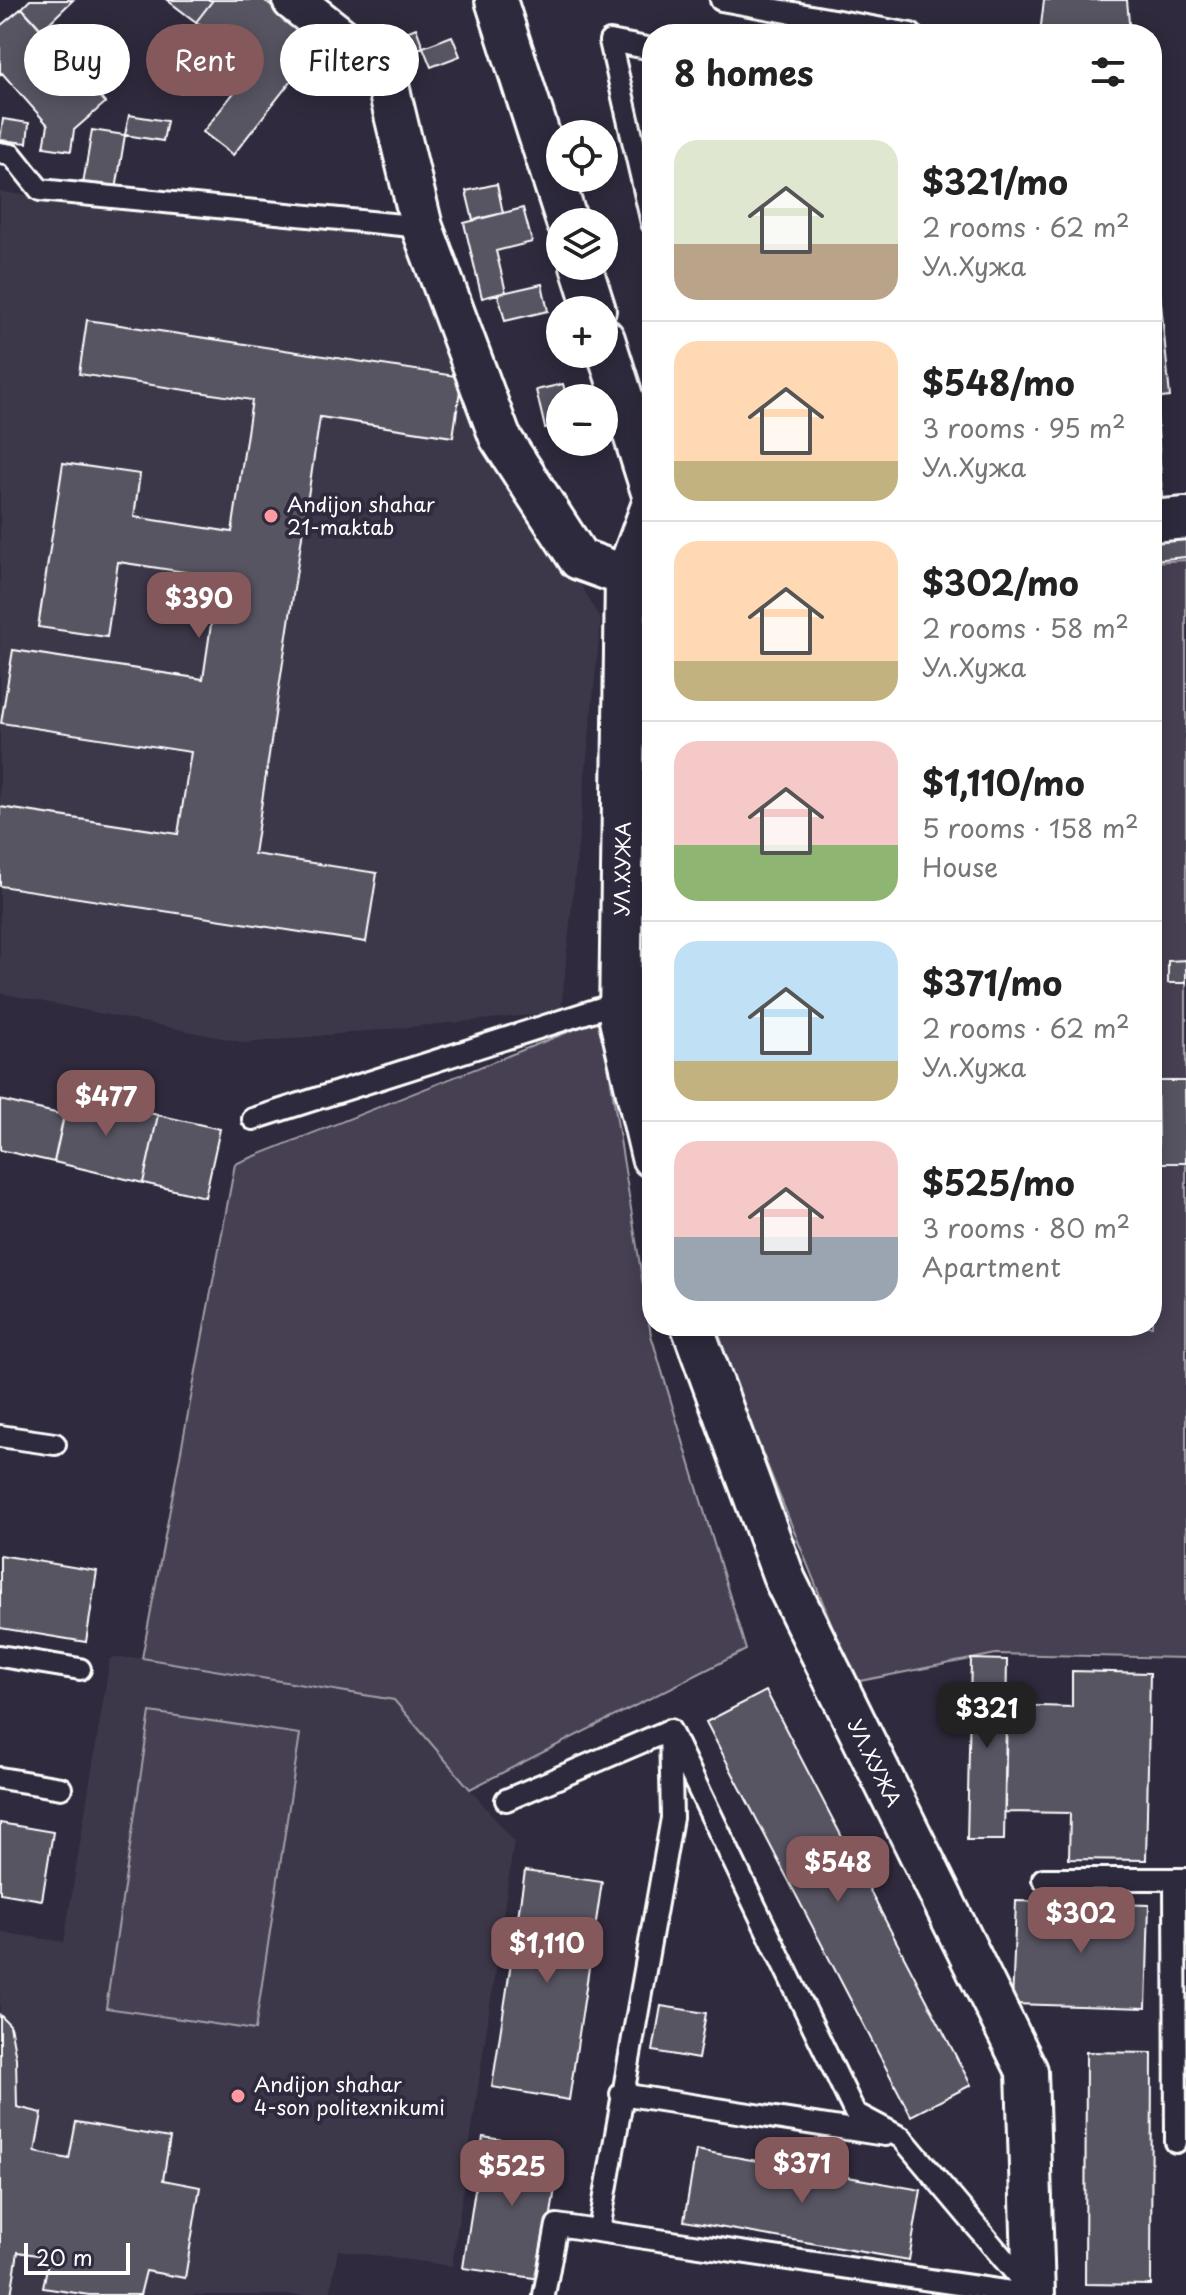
<!DOCTYPE html>
<html lang="en">
<head>
<meta charset="utf-8">
<style>
	:root { --surface:#fff; --page:#f6f6f6; --text:#222; --muted:#767676; --line:#e0e0e0; --accent:#85585c }
	body { margin:0; font-family:"Playpen Sans",sans-serif; background:var(--page); color:var(--text); height:100vh; display:flex; flex-direction:column; font-size:30px; white-space:nowrap }
	* { box-sizing:border-box; margin:0 }
	p { font-size:26px; color:var(--muted) }
	.icon { flex:none; width:44px; height:44px; fill:none; stroke:currentColor; stroke-width:2; stroke-linecap:round; stroke-linejoin:round }
	.map { position:relative; flex:1; overflow:hidden }
	.drawer { position:absolute; left:642px; top:24px; width:520px; height:1312px; display:flex; flex-direction:column; background:var(--surface); border-radius:32px; box-shadow:0 4px 20px #0003 }
	.drawer>* { flex:none }
	.guide { position:absolute; left:24px; top:24px; width:498px; height:72px; display:flex; gap:16px }
	.controls { position:absolute; left:546px; top:120px; display:grid; gap:16px }
	.controls a { display:grid; place-items:center; width:72px; height:72px; border-radius:50%; background:var(--surface); box-shadow:0 4px 20px #0003; font-size:40px }
	.scale { position:absolute; left:24px; bottom:20px; width:106px; box-sizing:border-box; padding-left:8px; border:4px solid #fff; border-top:0; font-size:22px; line-height:28px; white-space:nowrap; color:#fff; -webkit-text-stroke:6px #2f2a3d; paint-order:stroke }
	.price { position:absolute; translate:-50% -68px; padding:0 18px; border-radius:16px; background:var(--accent); color:#fff; font-size:26px; line-height:52px; filter:drop-shadow(0 2px 4px #0008) }
	.price::after { content:''; position:absolute; left:50%; top:48px; width:24px; height:18px; margin-left:-12px; background:inherit; clip-path:polygon(0 0,100% 0,50% 100%) }
	.price.active { background:#222; color:#fff }
	ul { padding:0; list-style:none }
	li { display:flex; align-items:center; gap:24px; height:200px; padding:0 32px }
	li+li { border-top:2px solid var(--line) }
	li span { display:grid; place-items:center; flex:none; width:224px; height:160px; border-radius:24px; color:#555 }
	li>.icon { margin-inline-start:auto }
	span .icon { width:96px; height:96px; fill:#fffc; stroke-width:1 }
	li b { font-size:34px }
	h2 { display:flex; justify-content:space-between; align-items:center; height:96px; padding:0 32px; font-size:34px }
	.tag { padding:0 28px; border-radius:36px; background:var(--surface); box-shadow:0 4px 20px #0003; font-size:28px; line-height:72px }
	.tag.active { background:var(--accent); color:#fff }
	.map>svg:first-child { display:block }
</style>
</head>
<body>
<div class="map">
<svg width="1186" height="2295" viewBox="0 0 1186 2295">
	<rect width="100%" height="100%" fill="#2f2a3d"/>
	<filter id="ink" filterUnits="userSpaceOnUse"><feTurbulence type="fractalNoise" baseFrequency=".0125" numOctaves="2"/><feDisplacementMap in="SourceGraphic" scale="16" xChannelSelector="R" yChannelSelector="G"/><feConvolveMatrix kernelMatrix="1 2 1 2 8 2 1 2 1" color-interpolation-filters="sRGB"/></filter>
	<g filter="url(#ink)">
		<path fill="#3c3749" d="M0,192L428,240L481,411L601,620L561,1012L246,1043L0,993Z
			M110,1658H142L394,1700L514,1841L452,2266L338,2250L330,2295H0V1932L64,1942Z"/>
		<path fill="#464152" stroke="#a2a0a8" stroke-width="2" d="M1186,560V1658L996,1654L855,1682L711,1326H1152V562Z
			M601,1019L651,1335L746,1650L470,1789L394,1700L142,1658L235,1164Z
			M150,1712L300,1734L255,2030L106,2008Z"/>
		<path fill="#595564" stroke="#fff" stroke-width="2" d="M30,0H73L42,30L22,8Z
			M167,0H213L196,22Z
			M213,0H264L320,44L233,155L203,132L254,67L196,22Z
			M1044,0H1127L1130,34H1040Z
			M22,8L105,103L74,130L71,151L44,147L48,125L2,73L0,75V26Z
			M416,28L423,47L394,59L386,40Z
			M452,36L460,56L431,67L423,47Z
			M129,115L167,121L163,141L125,135Z
			M3,119L29,123L27,143L0,140Z
			M92,130L125,135L116,190L83,184Z
			M497,184L503,213L473,220L466,191Z
			M523,208L532,242L496,251L506,292L482,298L464,223Z
			M1152,261H1157L1170,397L1152,399Z
			M542,284L548,311L505,321L498,294Z
			M87,320L462,377L453,437L320,417L254,854L377,873L366,942L0,886V807L178,834L191,752L1,723L13,650L203,679L218,577L118,562L107,637L38,627L63,463L140,474L134,517L232,532L252,400L79,374Z
			M563,384L567,398H560V424L545,428L536,390Z
			M1152,413H1157L1162,496L1152,497Z
			M1186,520V557L1152,560V523Z
			M1186,960V983H1168V961Z
			M1157,1081H1185L1186,1163H1158Z
			M69,1094L158,1115L143,1183L54,1162Z
			M0,1100L64,1115L54,1162L0,1150Z
			M158,1115L220,1129L205,1197L143,1183Z
			M0,1555L97,1571L86,1642L0,1628Z
			M971,1659L1007,1660L1004,1840H967Z
			M1072,1671L1150,1673L1146,1860L1069,1859L1070,1813L1005,1812L1007,1705L1072,1707Z
			M766,1691L971,2085L911,2116L706,1722Z
			M0,1823L53,1832L42,1900L0,1893Z
			M525,1871L602,1882L569,2100L492,2087Z
			M1016,1901L1149,1905L1146,2008L1012,2004Z
			M661,2006L706,2013L698,2059L653,2051Z
			M0,2015L10,2025L16,2058L17,2107L42,2113L35,2152L69,2159L76,2122L170,2138L163,2180L200,2187L185,2278L146,2271L140,2295H89L43,2288L49,2257L18,2252L11,2295H0Z
			M1086,2052L1152,2053L1151,2285L1085,2284Z
			M483,2137L561,2149L541,2279L463,2268Z
			M696,2150L921,2190L909,2260L684,2221Z"/>
		<g fill="none" stroke-linecap="round" stroke-linejoin="round">
			<defs>
				<path id="lane" d="M721,0L911,34
					M652,49L610,41L652,223
					M0,153L12,155L40,190L422,227
					M253,1119L620,1002
					M0,1436L55,1444
					M0,1656L80,1669
					M0,1778L61,1788
					M506,1800L670,1730
					M1043,1879H1186
					M1175,1881L1176,2142
					M621,2094L885,2135
					M599,2230L672,1818L670,1730L855,2113L902,2138L1029,2289
					M544,2295L557,2225L1032,2295"/>
				<g id="street">
					<path d="M293,0L385,73L422,227L500,437L579,559L626,576L652,573"/>
					<path d="M496,0L567,222"/>
					<path d="M581,266L595,310"/>
					<path d="M604,339L652,492"/>
					<path d="M652,506L626,576L620,1020L652,1157"/>
					<path d="M1152,521L1186,518"/>
					<path id="s1" d="M692,1326L785,1580L1027,2071L1034,2295"/>
				</g>
			</defs>
			<use href="#lane" stroke="#fff" stroke-width="26"/>
			<use href="#street" stroke="#fff" stroke-width="46"/>
			<use href="#lane" stroke="#2f2a3d" stroke-width="20"/>
			<use href="#street" stroke="#2f2a3d" stroke-width="40"/>
		</g>
	</g>
	<g fill="#ff9aa2" stroke="#2f2a3d" stroke-width="3">
		<circle cx="271" cy="516" r="8"/>
		<circle cx="238" cy="2096" r="8"/>
	</g>
	<g text-anchor="middle" dominant-baseline="central" stroke-width="8" stroke-linejoin="round" paint-order="stroke">
		<g font-size="20" fill="#fff" stroke="#2f2a3d" text-anchor="start">
			<text x="287" y="504">Andijon shahar<tspan x="287" dy="23">21-maktab</tspan></text>
			<text x="254" y="2084">Andijon shahar<tspan x="254" dy="23">4-son politexnikumi</tspan></text>
		</g>
		<g font-size="20" fill="#fff" stroke="#2f2a3d">
			<text transform="translate(622 869) rotate(-89)">УЛ.ХУЖА</text>
			<text stroke="none"><textPath href="#s1" startOffset="474">УЛ.ХУЖА</textPath></text>
		</g>
	</g>
</svg>
<div class="controls">
<a><svg class="icon" aria-label="locate" viewBox="0 0 24 24"><circle cx="12" cy="12" r="6"/><path d="M12 2v4M12 18v4M2 12h4M18 12h4"/></svg></a>
<a><svg class="icon" aria-label="layers" viewBox="0 0 24 24"><path d="M12 4l9 5-9 5-9-5zM3 14l9 5 9-5"/></svg></a>
<a>+</a>
<a>−</a>
</div>
<div class="scale">20 m</div>
<b class="price" style="left:199px;top:640px">$390</b>
<b class="price" style="left:106px;top:1138px">$477</b>
<b class="price active" style="left:987px;top:1750px">$321</b>
<b class="price" style="left:838px;top:1904px">$548</b>
<b class="price" style="left:1081px;top:1955px">$302</b>
<b class="price" style="left:547px;top:1985px">$1,110</b>
<b class="price" style="left:802px;top:2205px">$371</b>
<b class="price" style="left:512px;top:2208px">$525</b>
<div class="guide">
<a class="tag">Buy</a>
<a class="tag active">Rent</a>
<a class="tag">Filters</a>
</div>
<section class="drawer">
<h2>8 homes<svg class="icon" aria-label="filters" viewBox="0 0 24 24"><path d="M4 7h16M4 17h16"/><circle cx="9" cy="7" r="2"/><circle cx="15" cy="17" r="2"/></svg></h2>
<ul>
<li><span style="background:linear-gradient(#dfe7d0 65%,#b9a48a 0)"><svg class="icon" aria-label="home" viewBox="0 0 24 24"><path d="M3 11l9-7 9 7M6 9v11h12V9"/></svg></span><div><b>$321/mo</b><p>2 rooms · 62 m²</p><p>Ул.Хужа</p></div></li>
<li><span style="background:linear-gradient(#ffd9b3 75%,#c2b280 0)"><svg class="icon" aria-label="home" viewBox="0 0 24 24"><path d="M3 11l9-7 9 7M6 9v11h12V9"/></svg></span><div><b>$548/mo</b><p>3 rooms · 95 m²</p><p>Ул.Хужа</p></div></li>
<li><span style="background:linear-gradient(#ffd9b3 75%,#c2b280 0)"><svg class="icon" aria-label="home" viewBox="0 0 24 24"><path d="M3 11l9-7 9 7M6 9v11h12V9"/></svg></span><div><b>$302/mo</b><p>2 rooms · 58 m²</p><p>Ул.Хужа</p></div></li>
<li><span style="background:linear-gradient(#f6c9c9 65%,#8fb573 0)"><svg class="icon" aria-label="home" viewBox="0 0 24 24"><path d="M3 11l9-7 9 7M6 9v11h12V9"/></svg></span><div><b>$1,110/mo</b><p>5 rooms · 158 m²</p><p>House</p></div></li>
<li><span style="background:linear-gradient(#bfe0f5 75%,#c2b280 0)"><svg class="icon" aria-label="home" viewBox="0 0 24 24"><path d="M3 11l9-7 9 7M6 9v11h12V9"/></svg></span><div><b>$371/mo</b><p>2 rooms · 62 m²</p><p>Ул.Хужа</p></div></li>
<li><span style="background:linear-gradient(#f6c9c9 60%,#9aa5b1 0)"><svg class="icon" aria-label="home" viewBox="0 0 24 24"><path d="M3 11l9-7 9 7M6 9v11h12V9"/></svg></span><div><b>$525/mo</b><p>3 rooms · 80 m²</p><p>Apartment</p></div></li>
</ul>
</section>
</div>
</body>
</html>
